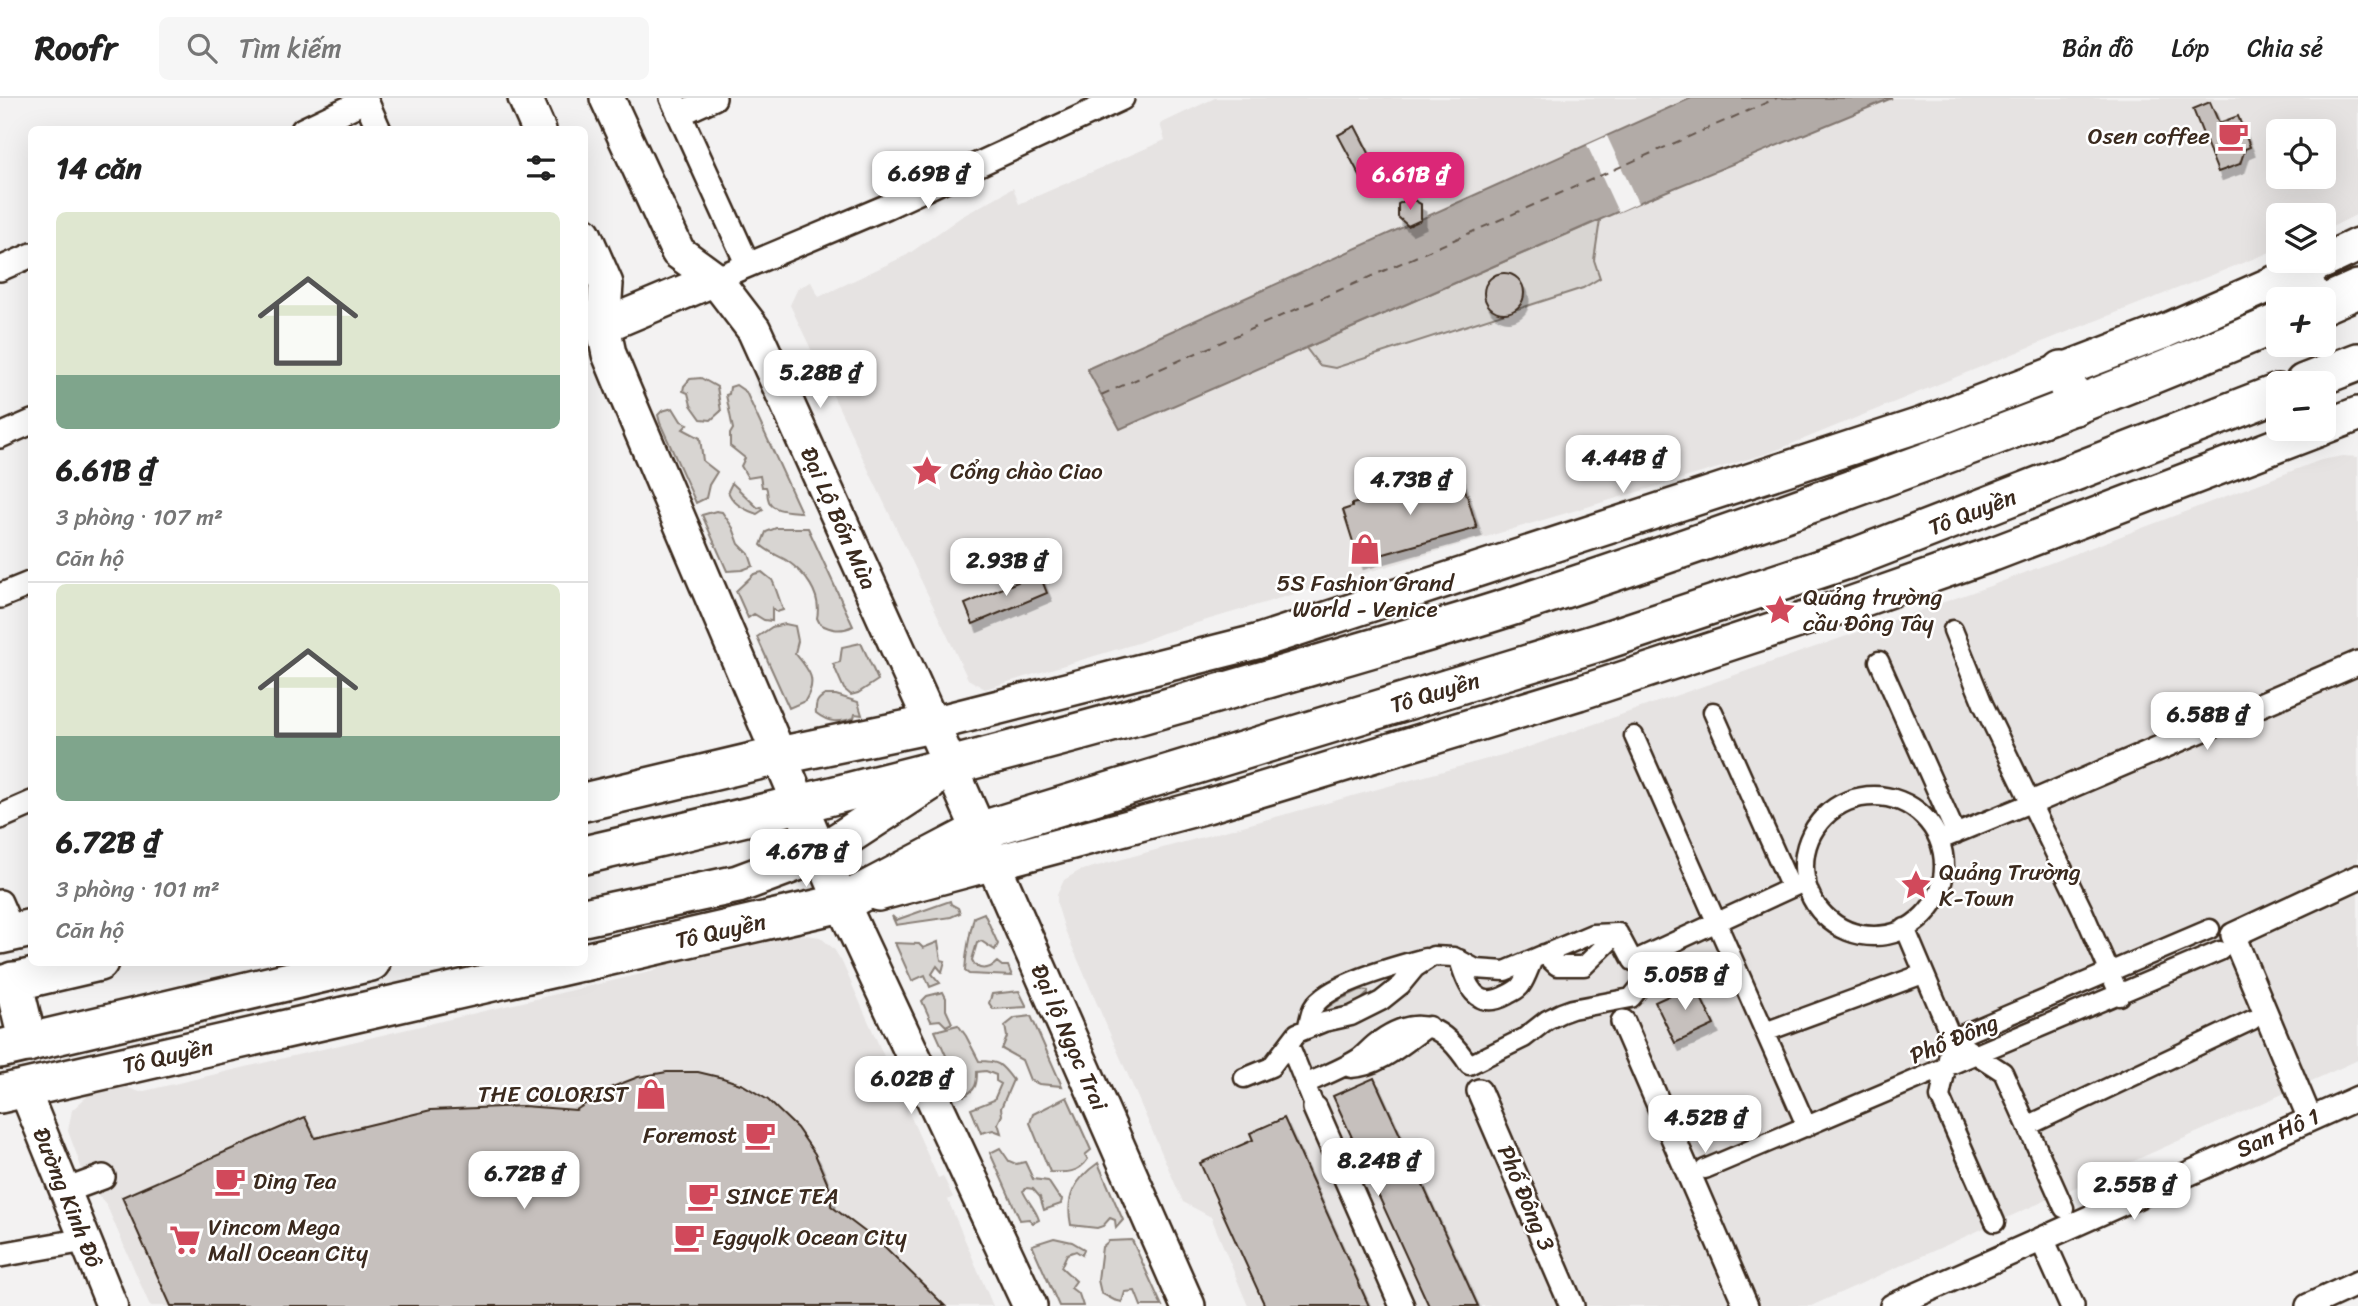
<!DOCTYPE html>
<html lang="vi">
<head>
<meta charset="utf-8">
<style>
	:root { --surface:#fff; --page:#f6f6f6; --text:#222; --muted:#767676; --line:#e0e0e0; --accent:#db2777 }
	body { margin:0; font-family:Sriracha,sans-serif; background:var(--page); color:var(--text); height:100vh; display:flex; flex-direction:column; font-size:26px; white-space:nowrap }
	* { box-sizing:border-box; margin:0 }
	p { font-size:23px; color:var(--muted) }
	.icon { flex:none; width:38px; height:38px; fill:none; stroke:currentColor; stroke-width:2; stroke-linecap:round; stroke-linejoin:round }
	.map { position:relative; flex:1; overflow:hidden }
	.details { position:absolute; left:28px; top:28px; width:560px; height:840px; display:flex; flex-direction:column; background:var(--surface); border-radius:10px; box-shadow:0 7px 28px #0002 }
	.details>* { flex:none }
	.controls { position:absolute; left:2266px; top:21px; display:grid; gap:14px }
	.controls a { display:grid; place-items:center; width:70px; height:70px; border-radius:10px; background:var(--surface); box-shadow:0 7px 28px #0002; font-size:35px }
	.price { position:absolute; translate:-50% -60px; padding:0 16px; border-radius:14px; background:#fff; color:#222; font-size:23px; line-height:46px; filter:drop-shadow(0 2px 4px #0008) }
	.price::after { content:''; position:absolute; left:50%; top:42px; width:21px; height:16px; margin-left:-10px; background:inherit; clip-path:polygon(0 0,100% 0,50% 100%) }
	.price.on { background:var(--accent); color:#fff }
	ul { padding:0; list-style:none }
	li { display:grid; align-content:center; gap:14px; height:371px; padding:0 28px }
	li+li { border-top:2px solid var(--line) }
	li span { display:grid; place-items:center; height:217px; border-radius:10px; color:#555 }
	li>.icon { margin-inline-start:auto }
	span .icon { width:126px; height:126px; fill:#fffc; stroke-width:1 }
	li b { font-size:30px }
	h2 { display:flex; justify-content:space-between; align-items:center; height:84px; padding:0 28px; font-size:30px }
	header { display:flex; align-items:center; gap:42px; box-sizing:border-box; height:98px; padding:0 35px; background:var(--surface); border-bottom:2px solid var(--line) }
	header strong { font-size:33px }
	nav { display:flex; gap:38px; margin-inline-start:auto; font-size:24px }
	.search { width:490px; height:63px; background:var(--page); display:flex; align-items:center; gap:18px; box-sizing:border-box; padding:0 24px; border-radius:10px; color:var(--muted); font-size:26px }
	.map>svg:first-child { display:block }
</style>
</head>
<body>
<header>
<strong>Roofr</strong>
<div class="search"><svg class="icon" aria-label="search" viewBox="0 0 24 24"><circle cx="10" cy="10" r="6"/><path d="M15 15l6 6"/></svg>Tìm kiếm</div>
<nav><a>Bản đồ</a><a>Lớp</a><a>Chia sẻ</a></nav>
</header>
<div class="map">
<svg width="2358" height="1208" viewBox="0 0 2358 1208">
	<defs>
		<filter id="shadow"><feDropShadow dx="4.5" dy="8" stdDeviation="0" flood-color="#0004"/></filter>
	</defs>
	<rect width="100%" height="100%" fill="#f3f2f2"/>
	<filter id="ink" filterUnits="userSpaceOnUse"><feTurbulence type="fractalNoise" baseFrequency=".0143" numOctaves="2"/><feDisplacementMap in="SourceGraphic" scale="14" xChannelSelector="R" yChannelSelector="G"/><feConvolveMatrix kernelMatrix="1 2 1 2 8 2 1 2 1" color-interpolation-filters="sRGB"/></filter>
	<g filter="url(#ink)">
		<path fill="#e6e3e2" fill-rule="evenodd" d="M1215,0H2358V116L2324,133V117H2278V151L2057,238L1772,354L1163,535L1138,545L985,591L968,581L790,207L798,190L811,184L819,199L907,157L961,119L1013,90L1019,106L1165,42L1160,26ZM2278,33H2324V79H2278Z
			M2343,358L2358,359V962L1811,1208H1248L1211,1119L1183,1104L1065,832L1057,806V797L1064,782L1079,773L1520,652L1990,488L2321,362Z
			M792,835L820,839L834,851L842,864L938,1080L943,1078L953,1099L948,1102L993,1208H150L106,1106L87,1085L68,1033L72,1012L93,993L120,987L140,994L654,873L667,863Z"/>
		<path fill="#d8d5d2" stroke="#8a8078" stroke-width="2" d="M1600,122L1594,162L1600,180L1583,190L1335,270L1319,267L1306,250Z
			M701,280L717,289L721,313L711,322L701,321L691,307L688,295L683,293L684,288L690,281Z
			M736,287L746,294L801,414C790,413 770,414 768,400C767,397 768,392 766,389H762L760,378L748,380L741,368L745,360L730,348V336L733,331L726,297L729,296L730,289Z
			M673,310L681,323L688,326L683,331L700,340L703,363L717,374L709,387L706,400L696,405L660,325L658,317L662,313Z
			M732,385L758,410L761,409L763,412L757,416C745,412 732,406 728,393Z
			M716,413L722,414L733,430L739,446L749,456L753,468L742,472L727,473L702,417Z
			M808,430L853,528C841,534 831,532 820,526L817,520C822,496 805,475 786,462C777,457 768,454 761,447L766,434L776,430Z
			M762,474C763,475 772,482 772,482C774,485 782,509 783,512L777,514L772,510V523L764,522L754,516L748,520L736,493L754,476Z
			M785,526L795,528L798,543L795,555C810,573 818,582 805,603L789,610L757,539L772,529Z
			M861,545L878,582L858,595L851,597L844,591L833,566L840,564L842,549Z
			M825,597H836L858,604L862,617L855,616L854,620C838,625 829,625 816,615C815,606 817,601 825,597Z
			M950,803L951,806L958,810L960,815L951,819L896,827L892,818L896,822Z
			M984,815L998,846L995,852L981,843L977,845L972,862C977,874 989,872 997,864L1002,868H1008L1012,878L969,876L965,873C966,854 969,838 974,819Z
			M938,844L941,862L945,863L942,874L937,868L932,876L940,885L930,889L925,877L912,883L895,845L919,846L923,850Z
			M1360,892L1368,893V895L1352,911L1326,916L1324,912L1337,903Z
			M1019,893L1027,909L993,911L989,905L992,896Z
			M943,894L946,900V912L952,925L946,928L940,922L931,923L922,903L927,898Z
			M1031,918L1062,988L1039,986L1030,982L1022,962L1002,951L1007,939L1005,928L1015,920Z
			M958,927L966,938L979,963C999,963 1001,966 1013,982L1001,1010L1002,1017L998,1025L1001,1035L993,1032L981,1035L971,1011L994,1002L1001,986L996,983V977L986,973L977,974C977,986 976,992 964,998L935,933Z
			M1067,999L1091,1052L1085,1057L1088,1061C1079,1075 1066,1075 1050,1074L1030,1025L1033,1016Z
			M1000,1050L1009,1063L1016,1066L1025,1064L1033,1081L1048,1083L1058,1098L1062,1101L1061,1106L1044,1112L1040,1099L1033,1091L1027,1090L1023,1093C1027,1103 1036,1111 1039,1122L1033,1125L1029,1121L1020,1122L990,1055Z
			M1098,1065L1123,1122L1116,1130L1115,1122L1110,1120L1103,1128L1097,1130L1071,1127C1065,1099 1075,1081 1098,1065Z
			M1054,1140L1072,1144L1084,1151L1082,1157L1076,1153L1067,1156L1061,1169L1076,1183L1071,1190L1079,1196L1083,1208H1059L1032,1147Z
			M1132,1142L1162,1208H1141L1135,1193L1125,1194L1122,1204L1114,1202L1101,1195L1098,1182L1102,1149L1109,1143Z"/>
		<path fill="#b2aba7" stroke="#827770" stroke-width="2" d="M1691,0H1892L1638,105L1120,331L1087,271Z"/>
		<path fill="#f3f2f2" d="M1607,38L1638,105L1618,114L1587,47Z"/>
		<g fill="none" stroke-linecap="round" stroke-linejoin="round">
			<path stroke="#65574e" stroke-width="2" stroke-dasharray="9 7" stroke-linecap="butt" d="M1101,297L1777,0"/>
		</g>
		<path fill="#c6c0bd" stroke="#3b2a1e" stroke-width="2" filter="url(#shadow)" d="M2210,4L2219,25L2238,18L2250,49L2245,51L2240,66L2218,74L2193,11Z
			M1355,28L1384,84L1368,93L1338,37Z
			M1410,100L1421,106V122L1408,128L1398,119V106Z
			M1484 195a20 20 0 1 1 40 0a20 20 0 1 1-40 0Z
			M1452,374L1453,378L1460,375L1477,430L1359,463L1343,412L1352,409V406L1428,385L1429,381Z
			M1039,475L1047,495L973,526L965,506Z
			M1692,881L1714,927L1675,945L1655,904L1675,895L1672,890Z
			M667,974H698L723,980L743,987L768,1002L797,1030L815,1056L831,1094V1108L885,1149L945,1208H171L122,1099L305,1019L315,1040L431,1012L523,1008L576,1012L610,990L638,979Z
			M1374,980L1478,1208H1429L1333,998Z
			M1284,1020L1369,1208H1265L1200,1065L1253,1042L1250,1035Z"/>
		<g fill="none" stroke-linecap="round" stroke-linejoin="round">
			<defs>
				<path id="pedestrian" d="M1953,532L1983,606L2083,813L2120,898
					M1879,563L1956,736
					M1713,614L1791,790
					M1634,638L1807,1029
					M1804 768a70 70 0 1 1 140 0a70 70 0 1 1-140 0Z
					M1945,740L2038,702
					M1905,830L1952,941L2210,831
					M1544,856L1557,868H1584L1618,835
					M1459,861C1466,886 1476,914 1507,897C1512,894 1518,892 1521,887C1526,880 1529,870 1533,861
					M1307,931C1309,925 1310,916 1313,910C1326,886 1399,867 1425,860
					M1765,934L1923,876
					M1289,946L1315,1010
					M1351,970C1380,969 1406,944 1429,928
					M1244,980L1271,969L1297,935L1324,924L1351,918L1381,903L1401,887L1415,870L1433,858L1454,859L1476,871L1505,873L1592,836L1618,835L1633,863L1806,783
					M1305,986C1323,978 1342,971 1359,960C1366,955 1372,947 1380,942C1420,914 1445,930 1469,967L1524,940L1547,922L1561,915L1572,911L1631,900L1645,883L1646,857
					M2027,1028L2252,922
					M1705,1071L2220,853
					M1995,1124L1940,999L1952,941L2003,974L2064,1110"/>
				<path id="minor" d="M365,0L379,32
					M672,0L748,167
					M679,16L714,0
					M303,32L366,2
					M0,171L32,157
					M715,181L886,109L1122,0
					M0,338L32,324
					M0,498L32,485
					M2038,702L2358,565
					M0,719L32,705
					M0,804L13,834
					M1623,924L1746,1208
					M1479,993L1572,1208
					M1315,1010L1402,1208
					M2310,1021L2233,837L2358,779
					M65,1093L103,1079
					M2042,1141L2072,1208
					M0,1157L85,1142
					M1892,1208L2358,1000
					M2308,1208L2358,1185"/>
				<g id="tertiary">
					<path id="s1" d="M24,991L112,1208"/>
				</g>
				<g id="secondary">
					<path d="M525,0L539,32"/>
					<path id="s2" d="M607,0L678,154L715,181L754,232L932,626L1188,1208"/>
					<path d="M584,136L606,186L603,228L609,256L623,290L842,805L1030,1208"/>
					<path d="M2324,163L2358,147"/>
					<path d="M603,228L715,181"/>
					<path d="M2324,329L2358,316"/>
					<path d="M932,626L1256,544L1810,363L1923,326L2165,233L2324,163"/>
					<path d="M878,796L1207,708L1579,595L1850,506L1993,456L2320,331"/>
				</g>
				<g id="primary">
					<path d="M2301,173L2311,201"/>
					<path d="M2324,206L2358,191"/>
					<path d="M2062,272L2075,308"/>
					<path d="M2304,285L2358,264"/>
					<path d="M584,704L778,658L932,626"/>
					<path d="M584,757C838,699 1087,635 1336,561C1399,542 1463,525 1525,504C1779,420 2032,329 2278,225"/>
					<path d="M584,819L738,786L821,755L928,685"/>
					<path d="M0,837L32,830"/>
					<path id="s3" d="M584,864L842,805L979,733L1600,544L1850,461L2278,295"/>
					<path d="M13,883L28,945"/>
					<path d="M0,887L99,864"/>
					<path d="M0,951L371,864"/>
					<path id="s4" d="M0,996L581,864"/>
				</g>
			</defs>
			<use href="#pedestrian" stroke="#3b2a1e" stroke-width="23"/>
			<use href="#minor" stroke="#3b2a1e" stroke-width="28"/>
			<use href="#tertiary" stroke="#3b2a1e" stroke-width="35"/>
			<use href="#secondary" stroke="#3b2a1e" stroke-width="38"/>
			<use href="#primary" stroke="#3b2a1e" stroke-width="42"/>
			<use href="#pedestrian" stroke="#fff" stroke-width="18"/>
			<use href="#minor" stroke="#fff" stroke-width="23"/>
			<use href="#tertiary" stroke="#fff" stroke-width="30"/>
			<use href="#secondary" stroke="#fff" stroke-width="33"/>
			<use href="#primary" stroke="#fff" stroke-width="37"/>
		</g>
	</g>
	<defs>
		<symbol id="cafe-bare" viewBox="-9 -9 18 18"><path d="M-5.5-4.5H6V0H3Q3 3.5 0 3.5H-2.5Q-5.5 3.5-5.5 0ZM3-3.2v2h1.7v-2ZM-6 4.5H4V6H-6Z" fill="#d1495b" stroke="#fff" stroke-width="2.5" paint-order="stroke"/></symbol>
		<symbol id="sight-bare" viewBox="-9 -9 18 18"><path d="M0-6L1.8-2.2L6-1.7L2.9 1.2L3.7 5.4L0 3.3L-3.7 5.4L-2.9 1.2L-6-1.7L-1.8-2.2Z" fill="#d1495b" stroke="#fff" stroke-width="2.5" paint-order="stroke"/></symbol>
		<symbol id="shop-bare" viewBox="-9 -9 18 18"><path d="M-5-2.5h2.3a2.7 3.5 0 0 1 5.4 0H5L5.5 6h-11ZM-1.5-2.5h3a1.5 2.3 0 0 0-3 0Z" fill="#d1495b" stroke="#fff" stroke-width="2.5" paint-order="stroke"/></symbol>
		<symbol id="supermarket-bare" viewBox="-9 -9 18 18"><path d="M-6-5.5h2.5l.6 2H6L4.5 2H-2.5L-4.4-4H-6ZM-1.5 3.2a1.3 1.3 0 1 0 .1 0ZM3 3.2a1.3 1.3 0 1 0 .1 0Z" fill="#d1495b" stroke="#fff" stroke-width="2.5" paint-order="stroke"/></symbol>
	</defs>
	<g fill-rule="evenodd">
		<use href="#cafe-bare" x="2211" y="16" width="44" height="44"/>
		<use href="#sight-bare" x="905" y="351" width="44" height="44"/>
		<use href="#shop-bare" x="1343" y="429" width="44" height="44"/>
		<use href="#sight-bare" x="1758" y="490" width="44" height="44"/>
		<use href="#sight-bare" x="1894" y="765" width="44" height="44"/>
		<use href="#shop-bare" x="629" y="974" width="44" height="44"/>
		<use href="#cafe-bare" x="738" y="1015" width="44" height="44"/>
		<use href="#cafe-bare" x="208" y="1061" width="44" height="44"/>
		<use href="#cafe-bare" x="681" y="1076" width="44" height="44"/>
		<use href="#cafe-bare" x="667" y="1117" width="44" height="44"/>
		<use href="#supermarket-bare" x="163" y="1120" width="44" height="44"/>
	</g>
	<g text-anchor="middle" dominant-baseline="central" stroke-width="5" stroke-linejoin="round" paint-order="stroke">
		<g font-size="23" fill="#3b2a1e" stroke="#fff" text-anchor="start">
			<text x="2210" y="38" text-anchor="end">Osen coffee</text>
			<text x="950" y="373">Cổng chào Ciao</text>
			<text x="1365" y="485" text-anchor="middle">5S Fashion Grand<tspan x="1365" dy="26">World - Venice</tspan></text>
			<text x="1803" y="499">Quảng trường<tspan x="1803" dy="26">cầu Đông Tây</tspan></text>
			<text x="1939" y="774">Quảng Trường<tspan x="1939" dy="26">K-Town</tspan></text>
			<text x="628" y="996" text-anchor="end">THE COLORIST</text>
			<text x="737" y="1037" text-anchor="end">Foremost</text>
			<text x="253" y="1083">Ding Tea</text>
			<text x="726" y="1098">SINCE TEA</text>
			<text x="208" y="1129">Vincom Mega<tspan x="208" dy="26">Mall Ocean City</tspan></text>
			<text x="712" y="1139">Eggyolk Ocean City</text>
		</g>
		<g font-size="23" fill="#3b2a1e" stroke="#fff">
			<text stroke="none"><textPath href="#s3" startOffset="1463">Tô Quyền</textPath></text>
			<text stroke="none"><textPath href="#s2" startOffset="486">Đại Lộ Bốn Mùa</textPath></text>
			<text stroke="none"><textPath href="#s3" startOffset="896">Tô Quyền</textPath></text>
			<text stroke="none"><textPath href="#s3" startOffset="140">Tô Quyền</textPath></text>
			<text stroke="none"><textPath href="#s2" startOffset="1054">Đại lộ Ngọc Trai</textPath></text>
			<text transform="translate(1954 941) rotate(-23)">Phố Đông</text>
			<text stroke="none"><textPath href="#s4" startOffset="172">Tô Quyền</textPath></text>
			<text transform="translate(2278 1035) rotate(-24)">San Hô 1</text>
			<text stroke="none"><textPath href="#s1" startOffset="117">Đường Kinh Đô</textPath></text>
			<text transform="translate(1526 1100) rotate(67)">Phố Đông 3</text>
		</g>
	</g>
</svg>
<div class="controls">
<a><svg class="icon" aria-label="locate" viewBox="0 0 24 24"><circle cx="12" cy="12" r="6"/><path d="M12 2v4M12 18v4M2 12h4M18 12h4"/></svg></a>
<a><svg class="icon" aria-label="layers" viewBox="0 0 24 24"><path d="M12 4l9 5-9 5-9-5zM3 14l9 5 9-5"/></svg></a>
<a>+</a>
<a>−</a>
</div>
<b class="price" style="left:928px;top:113px">6.69B ₫</b>
<b class="price on" style="left:1410px;top:114px">6.61B ₫</b>
<b class="price" style="left:820px;top:312px">5.28B ₫</b>
<b class="price" style="left:1623px;top:397px">4.44B ₫</b>
<b class="price" style="left:1410px;top:419px">4.73B ₫</b>
<b class="price" style="left:1006px;top:500px">2.93B ₫</b>
<b class="price" style="left:2207px;top:654px">6.58B ₫</b>
<b class="price" style="left:806px;top:791px">4.67B ₫</b>
<b class="price" style="left:1685px;top:914px">5.05B ₫</b>
<b class="price" style="left:911px;top:1018px">6.02B ₫</b>
<b class="price" style="left:1705px;top:1057px">4.52B ₫</b>
<b class="price" style="left:1378px;top:1100px">8.24B ₫</b>
<b class="price" style="left:524px;top:1113px">6.72B ₫</b>
<b class="price" style="left:2134px;top:1124px">2.55B ₫</b>
<section class="details">
<h2>14 căn<svg class="icon" aria-label="filters" viewBox="0 0 24 24"><path d="M4 7h16M4 17h16"/><circle cx="9" cy="7" r="2"/><circle cx="15" cy="17" r="2"/></svg></h2>
<ul>
<li><span style="background:linear-gradient(#dfe7d0 75%,#7fa58c 0)"><svg class="icon" aria-label="home" viewBox="0 0 24 24"><path d="M3 11l9-7 9 7M6 9v11h12V9"/></svg></span><div><b>6.61B ₫</b><p>3 phòng · 107 m²</p><p>Căn hộ</p></div></li>
<li><span style="background:linear-gradient(#dfe7d0 70%,#7fa58c 0)"><svg class="icon" aria-label="home" viewBox="0 0 24 24"><path d="M3 11l9-7 9 7M6 9v11h12V9"/></svg></span><div><b>6.72B ₫</b><p>3 phòng · 101 m²</p><p>Căn hộ</p></div></li>
</ul>
</section>
</div>
</body>
</html>
